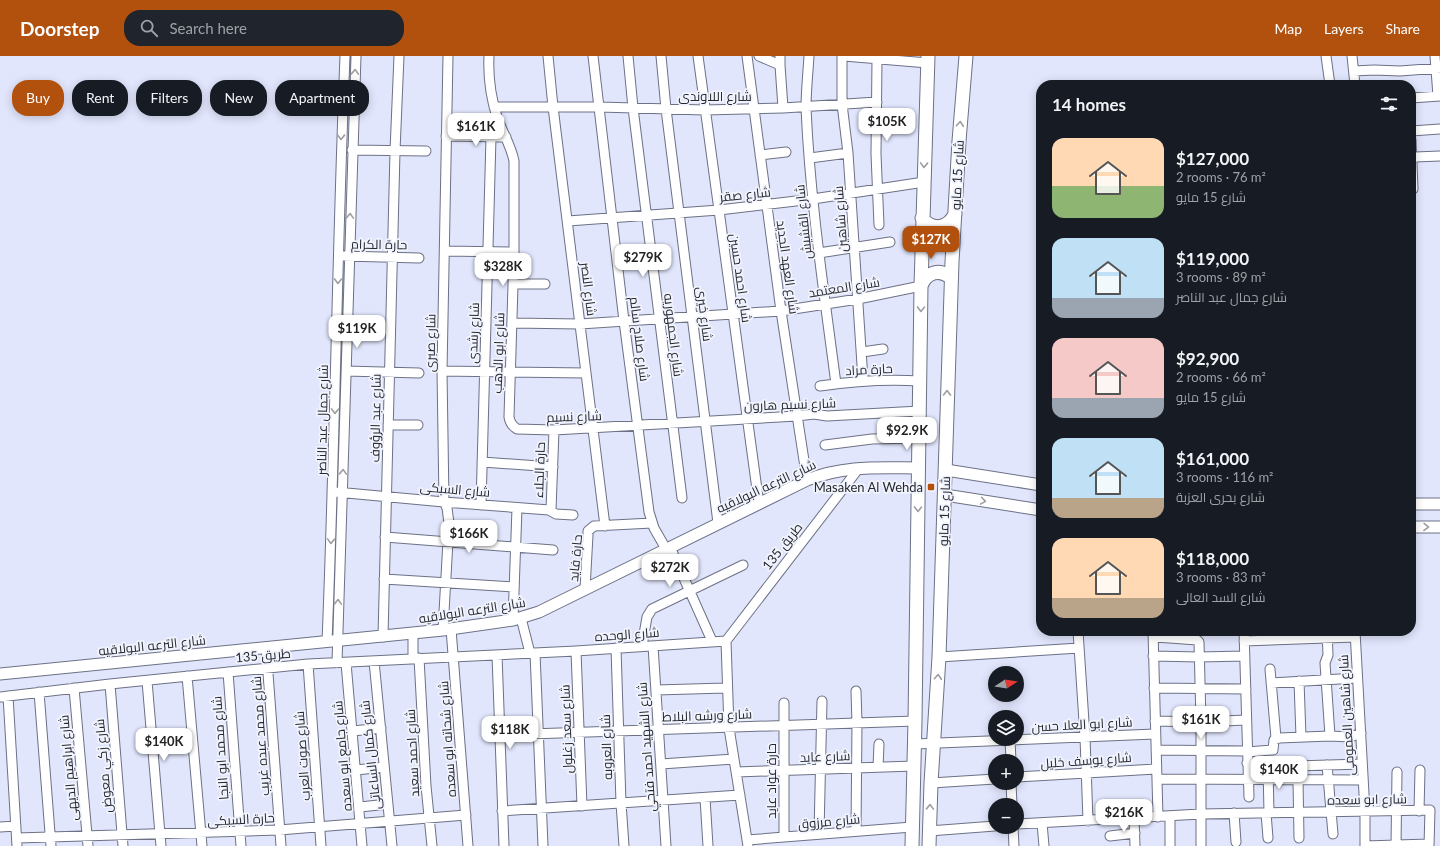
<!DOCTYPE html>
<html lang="en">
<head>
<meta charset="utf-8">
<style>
	:root { --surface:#171b24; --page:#20242c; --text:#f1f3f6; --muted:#9ea1a6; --accent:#b2510e }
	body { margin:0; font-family:Lato,Cairo,sans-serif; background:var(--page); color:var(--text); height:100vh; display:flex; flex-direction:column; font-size:15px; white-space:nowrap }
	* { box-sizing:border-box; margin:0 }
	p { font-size:13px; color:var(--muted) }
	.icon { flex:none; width:22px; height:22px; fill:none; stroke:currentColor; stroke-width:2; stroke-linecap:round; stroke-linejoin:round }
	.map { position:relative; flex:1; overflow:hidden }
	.side { position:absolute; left:1036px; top:24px; width:380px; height:556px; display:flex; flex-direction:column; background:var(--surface); border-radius:16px; box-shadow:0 2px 10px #0003 }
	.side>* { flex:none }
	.top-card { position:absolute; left:12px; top:24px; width:380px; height:36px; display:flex; gap:8px }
	.needle { width:26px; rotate:78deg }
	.tools { position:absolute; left:988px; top:610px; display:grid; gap:8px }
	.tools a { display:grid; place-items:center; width:36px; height:36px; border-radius:50%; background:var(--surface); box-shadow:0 2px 10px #0003; font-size:20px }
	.price { position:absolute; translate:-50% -34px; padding:0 9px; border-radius:8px; background:#fff; color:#222; font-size:13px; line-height:26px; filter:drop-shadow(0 1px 2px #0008) }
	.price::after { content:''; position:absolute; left:50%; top:24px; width:12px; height:9px; margin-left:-6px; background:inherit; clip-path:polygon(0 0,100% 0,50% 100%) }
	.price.current { background:var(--accent); color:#fff }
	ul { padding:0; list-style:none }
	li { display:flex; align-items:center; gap:12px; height:100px; padding:0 16px }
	li span { display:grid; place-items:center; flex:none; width:112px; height:80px; border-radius:12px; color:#555 }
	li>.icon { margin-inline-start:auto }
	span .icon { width:48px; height:48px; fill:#fffc; stroke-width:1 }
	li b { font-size:17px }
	h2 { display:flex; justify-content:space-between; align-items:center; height:48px; padding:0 16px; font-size:17px }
	.tag { padding:0 14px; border-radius:16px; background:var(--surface); box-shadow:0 2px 10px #0003; font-size:14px; line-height:36px }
	.tag.current { background:var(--accent); color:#fff }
	header { display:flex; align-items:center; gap:24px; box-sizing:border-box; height:56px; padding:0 20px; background:var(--accent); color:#fff }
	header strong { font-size:19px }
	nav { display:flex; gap:22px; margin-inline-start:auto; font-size:14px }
	.search { width:280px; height:36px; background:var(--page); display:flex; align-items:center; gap:10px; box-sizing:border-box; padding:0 14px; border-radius:16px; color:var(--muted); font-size:15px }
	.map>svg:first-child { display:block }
</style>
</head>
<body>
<header>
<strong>Doorstep</strong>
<div class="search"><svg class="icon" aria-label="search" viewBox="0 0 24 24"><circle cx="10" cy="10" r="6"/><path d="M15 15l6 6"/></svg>Search here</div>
<nav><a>Map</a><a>Layers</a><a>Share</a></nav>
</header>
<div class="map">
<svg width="1440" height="790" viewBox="0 0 1440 790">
	<rect width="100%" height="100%" fill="#e1e6fd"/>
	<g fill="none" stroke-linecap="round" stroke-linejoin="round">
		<defs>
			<path id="minor" d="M489,0C488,20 491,42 497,61C502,76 511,89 514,105V196L509,361C510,367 512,370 517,373L554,374L797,360L814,358L827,360L920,355
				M548,0L553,51L605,470
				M593,0L624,265L649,456L654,472L666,493
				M628,0L633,52L682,442
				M661,0L666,53L718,467
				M698,0L759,448
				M747,0L781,255L807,424
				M759,0L780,9
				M780,0V9L783,52
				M809,0C808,17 806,35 806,52C810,144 824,236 836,328
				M842,0V48L848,97L863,324
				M844,0L928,7
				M1326,0L1330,29
				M1352,0L1355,29
				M1435,0L1438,40
				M877,3L876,98L879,169
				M1354,15L1374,14L1400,15L1440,12
				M1411,42L1440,40
				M494,51H599L705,54L783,52L877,46
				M1411,75L1440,73
				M446,80L506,81
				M1411,84L1413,133
				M352,94L426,95
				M760,99L786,96
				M810,102L848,97
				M1411,105L1415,101L1440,100
				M568,165L719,154L813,143L924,126
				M445,195L514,196
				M819,197L890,186
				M344,200L419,202
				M513,228H545
				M512,267L580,268L781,255L858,243L921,230
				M862,296L883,293
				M346,315L419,317
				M442,315L586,317
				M820,330C854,325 886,323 920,325
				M388,369H418
				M825,389L872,383L919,382
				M482,406L553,411
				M336,436L444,446L549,454L556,458L573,459
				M481,449L491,81
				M551,454L554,374
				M385,481L553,494
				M670,491L712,585
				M384,523L514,531
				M585,533L588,479V475L594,470L652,467
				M521,562L530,597
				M513,564L517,452
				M451,573L468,790
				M443,574L449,467L447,452L444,446L442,315L448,0
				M1078,575L1085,681L1088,765
				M1153,575L1158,761
				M1244,575L1249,741
				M1327,575L1328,599L1325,607L1330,680
				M1355,575L1365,756V790
				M413,578V603
				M383,581L395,95L399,0
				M1153,581L1170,582L1171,575
				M1170,582L1197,584L1199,586L1201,666V790
				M726,585L859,412
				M726,585L729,672L748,790
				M1244,585L1355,581
				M327,586C335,390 337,195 345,0
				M642,590L647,561L652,553L743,509
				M653,590L666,790
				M266,591L281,790
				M616,592L621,747L624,790
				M576,595L582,750
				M535,597L543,790
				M497,599L504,790
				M1153,600L1199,601L1245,600
				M939,601L1079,592
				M419,602L426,730L432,790
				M374,605L392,790
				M337,607L356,0
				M346,607L362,790
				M308,608L321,790
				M1270,613L1276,682
				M228,616L241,790
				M187,620L202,790
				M147,625L161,790
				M1299,625L1301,681
				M1271,627L1357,622
				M110,628L123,790
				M74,632L88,790
				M1154,632L1246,633
				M656,634L726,632
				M39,636L51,790
				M8,640L17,790
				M0,641L110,628L308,608L576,595L726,585
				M784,647V781
				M1155,665L1201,666L1246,664
				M353,675L381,672
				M499,679L915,665
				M1010,684L1011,705
				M915,688L1155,678
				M1156,694L1247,695
				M1247,696L1273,694L1274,684L1279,682L1330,680L1350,681L1361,677
				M1247,707L1263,711L1362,708
				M661,708L734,703
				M1327,709L1333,778
				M878,711L879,688
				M1268,711L1269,757
				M356,714L384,711
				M736,716L914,710
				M1017,721L1156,713
				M1157,723L1363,724
				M1298,724L1299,782
				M931,727L995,723
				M1011,727L1012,749
				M705,742L708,790
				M360,751L388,748
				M502,755L740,739
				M1419,755L1420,714
				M1234,757L1236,786
				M1266,757L1268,782
				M1134,762L1135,790
				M1042,767L1044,790
				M1017,768L1201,758L1430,754L1429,790
				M0,771L16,770
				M1013,771L1014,790
				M856,775L857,667L856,635
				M929,775L995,770
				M819,778L822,645
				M1110,780L1135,777
				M17,782L279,774L466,759
				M747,784L912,771
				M1170,790V760
				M1365,790L1429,788
				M1396,790L1397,716"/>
			<path id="tertiary" d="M946,414L1041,429
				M945,439L1041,454
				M1411,448H1440
				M1411,471H1440
				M0,618L443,574L513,564L539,556L807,424C845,409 879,412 919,412"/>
			<path id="secondary" d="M922,162C932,175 948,173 955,158
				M921,230C926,216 940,212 951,222
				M912,790L915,665L921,230L928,0
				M929,790L931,727L939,601L952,206L959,85L966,0"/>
		</defs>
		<use href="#minor" stroke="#6c7185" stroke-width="11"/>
		<use href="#tertiary" stroke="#6c7185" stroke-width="13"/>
		<use href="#secondary" stroke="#6c7185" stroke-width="15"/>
		<use href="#minor" stroke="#fff" stroke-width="9"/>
		<use href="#tertiary" stroke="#fff" stroke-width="11"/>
		<use href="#secondary" stroke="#fff" stroke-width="13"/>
	</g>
	<defs><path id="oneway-chevron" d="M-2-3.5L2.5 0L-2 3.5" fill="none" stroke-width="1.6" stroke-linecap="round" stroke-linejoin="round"/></defs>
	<g stroke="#9d9ea2">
		<use href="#oneway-chevron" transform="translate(355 16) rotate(-88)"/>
		<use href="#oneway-chevron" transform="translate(960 68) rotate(-85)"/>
		<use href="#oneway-chevron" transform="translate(341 81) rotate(92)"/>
		<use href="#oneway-chevron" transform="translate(924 109) rotate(92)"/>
		<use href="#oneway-chevron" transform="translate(350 160) rotate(-88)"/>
		<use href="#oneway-chevron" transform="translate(338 225) rotate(91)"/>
		<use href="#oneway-chevron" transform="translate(921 253) rotate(91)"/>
		<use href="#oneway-chevron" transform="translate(947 337) rotate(-89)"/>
		<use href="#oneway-chevron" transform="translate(335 355) rotate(91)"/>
		<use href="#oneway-chevron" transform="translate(343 416) rotate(-88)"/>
		<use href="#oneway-chevron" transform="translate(983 445) rotate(9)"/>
		<use href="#oneway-chevron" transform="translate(918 453) rotate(91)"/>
		<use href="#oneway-chevron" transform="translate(1426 471) rotate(1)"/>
		<use href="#oneway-chevron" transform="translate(331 485) rotate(92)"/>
		<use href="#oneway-chevron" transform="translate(338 546) rotate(-88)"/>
		<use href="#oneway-chevron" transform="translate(938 621) rotate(-86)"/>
		<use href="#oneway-chevron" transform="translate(930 751) rotate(-88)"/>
	</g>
	<rect fill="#b2510e" stroke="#f2f4fd" stroke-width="1.5" x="927" y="427" width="8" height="8" rx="2"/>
	<g text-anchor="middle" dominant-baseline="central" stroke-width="3.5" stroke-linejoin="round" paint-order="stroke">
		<g font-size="13" fill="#262830" stroke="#f2f4fd">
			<text x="715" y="40">شارع اللاوندى</text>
			<text transform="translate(957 119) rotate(-87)">شارع 15 مايو</text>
			<text transform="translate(745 138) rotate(-6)">شارع صقر</text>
			<text transform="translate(840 163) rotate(-94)">شارع شاهين</text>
			<text transform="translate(803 166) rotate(-96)">شارع القشيش</text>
			<text transform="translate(379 188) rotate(1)">حارة الكرام</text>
			<text transform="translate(788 211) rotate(82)">شارع العهد الجديد</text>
			<text transform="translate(741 222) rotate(82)">شارع احمد حسين</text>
			<text transform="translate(844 231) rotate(-9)">شارع المعتمد</text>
			<text transform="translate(589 233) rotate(83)">شارع النصر</text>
			<text transform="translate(705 258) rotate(83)">شارع خيرى</text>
			<text transform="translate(473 277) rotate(-88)">شارع رشدى</text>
			<text transform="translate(674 279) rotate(83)">شارع الجمهوريه</text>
			<text transform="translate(640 283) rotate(83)">شارع صلاح سالم</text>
			<text transform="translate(430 287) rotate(-89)">شارع صبرى</text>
			<text transform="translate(498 297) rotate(-88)">شارع ابو الدهب</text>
			<text transform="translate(869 313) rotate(-3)">حارة مراد</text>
			<text transform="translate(790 348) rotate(-2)">شارع نسيم هارون</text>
			<text transform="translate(574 360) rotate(-2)">شارع نسيم</text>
			<text transform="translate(375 362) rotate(-89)">شارع عبد الرؤوف</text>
			<text transform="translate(322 364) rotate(-89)">شارع جمال عبد الناصر</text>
			<text transform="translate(539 414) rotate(-88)">حارة الجلاء</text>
			<text transform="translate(766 430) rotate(-25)">شارع الترعه البولاقيه</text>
			<text transform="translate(455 433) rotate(5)">شارع السبكى</text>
			<text transform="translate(944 455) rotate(-88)">شارع 15 مايو</text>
			<text transform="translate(782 490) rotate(-52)">طريق 135</text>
			<text transform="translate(575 502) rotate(-85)">حارة فايد</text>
			<text transform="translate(472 554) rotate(-9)">شارع الترعه البولاقيه</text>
			<text transform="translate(627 578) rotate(-4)">شارع الوحده</text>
			<text transform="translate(152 589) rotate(-6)">شارع الترعه البولاقيه</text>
			<text transform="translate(263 599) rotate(-5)">طريق 135</text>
			<text transform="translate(707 659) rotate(-2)">شارع ورشه البلاط</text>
			<text transform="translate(1346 659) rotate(-93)">شارع شاهين العمومى</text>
			<text transform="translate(1082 668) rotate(-3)">شارع ابو العلا حسن</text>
			<text transform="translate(566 673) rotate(-92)">شارع سعد زغلول</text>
			<text transform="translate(260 680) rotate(-94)">شارع محمد عبده غريب</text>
			<text transform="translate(447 683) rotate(-94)">شارع شحاته ابو سعده</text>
			<text transform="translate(606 691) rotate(-92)">شارع العروبه</text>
			<text transform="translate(646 691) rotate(-94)">شارع الشهيد احمد فتحي</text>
			<text transform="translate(220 692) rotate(-94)">شارع محمد ابو النجا</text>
			<text transform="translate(412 697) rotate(-93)">شارع احمد سعيد</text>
			<text transform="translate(370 699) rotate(-96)">شارع كمال الساعاتى</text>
			<text transform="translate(302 700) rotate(-94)">شارع صوت العرب</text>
			<text transform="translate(342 700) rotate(-95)">شارع جامع ابو سعده</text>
			<text transform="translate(825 700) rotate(-2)">شارع عايد</text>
			<text transform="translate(1086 704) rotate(-4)">شارع يوسف خليل</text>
			<text transform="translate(103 710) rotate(-95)">شارع زكي معوض</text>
			<text transform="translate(68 712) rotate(-95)">شارع ابراهيم الديهى</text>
			<text transform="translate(771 725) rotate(-90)">حارة عواد عايد</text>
			<text transform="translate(1367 743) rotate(-1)">شارع ابو سعده</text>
			<text transform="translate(241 763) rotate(-3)">حارة السبكى</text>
			<text transform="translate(829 765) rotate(-5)">شارع مرزوق</text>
		</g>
		<g font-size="13" fill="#262830" stroke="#f2f4fd" text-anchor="end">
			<text x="923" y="431">Masaken Al Wehda</text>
		</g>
	</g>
</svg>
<div class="tools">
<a><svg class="needle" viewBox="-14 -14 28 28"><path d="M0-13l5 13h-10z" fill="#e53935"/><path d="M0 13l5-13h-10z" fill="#9ea1a6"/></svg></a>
<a><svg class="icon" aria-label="layers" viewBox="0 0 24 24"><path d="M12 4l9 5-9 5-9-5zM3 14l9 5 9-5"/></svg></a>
<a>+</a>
<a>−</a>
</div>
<b class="price" style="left:887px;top:86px">$105K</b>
<b class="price" style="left:476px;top:91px">$161K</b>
<b class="price current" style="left:931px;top:204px">$127K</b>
<b class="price" style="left:643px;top:222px">$279K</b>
<b class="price" style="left:503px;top:231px">$328K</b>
<b class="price" style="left:357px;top:293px">$119K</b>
<b class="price" style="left:907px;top:395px">$92.9K</b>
<b class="price" style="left:469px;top:498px">$166K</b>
<b class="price" style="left:670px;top:532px">$272K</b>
<b class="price" style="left:1201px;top:684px">$161K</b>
<b class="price" style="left:510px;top:694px">$118K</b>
<b class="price" style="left:164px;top:706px">$140K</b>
<b class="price" style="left:1279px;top:734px">$140K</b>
<b class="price" style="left:1124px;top:777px">$216K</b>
<div class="top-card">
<a class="tag current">Buy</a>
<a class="tag">Rent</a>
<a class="tag">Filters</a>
<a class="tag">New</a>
<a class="tag">Apartment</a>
</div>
<section class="side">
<h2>14 homes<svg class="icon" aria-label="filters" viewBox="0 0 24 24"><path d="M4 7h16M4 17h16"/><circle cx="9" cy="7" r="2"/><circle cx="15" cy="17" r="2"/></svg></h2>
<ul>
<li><span style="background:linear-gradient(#ffd9b3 60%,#8fb573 0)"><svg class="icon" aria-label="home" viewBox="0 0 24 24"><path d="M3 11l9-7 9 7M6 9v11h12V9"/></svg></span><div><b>$127,000</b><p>2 rooms · 76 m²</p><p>شارع 15 مايو</p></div></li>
<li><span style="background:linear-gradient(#bfe0f5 75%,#9aa5b1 0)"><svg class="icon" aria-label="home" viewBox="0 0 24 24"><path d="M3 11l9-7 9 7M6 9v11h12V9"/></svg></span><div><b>$119,000</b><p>3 rooms · 89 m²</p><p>شارع جمال عبد الناصر</p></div></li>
<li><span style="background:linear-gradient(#f6c9c9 75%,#9aa5b1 0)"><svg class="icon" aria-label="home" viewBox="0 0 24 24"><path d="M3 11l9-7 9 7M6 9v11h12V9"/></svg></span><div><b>$92,900</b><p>2 rooms · 66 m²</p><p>شارع 15 مايو</p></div></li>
<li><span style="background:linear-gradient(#bfe0f5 75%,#b9a48a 0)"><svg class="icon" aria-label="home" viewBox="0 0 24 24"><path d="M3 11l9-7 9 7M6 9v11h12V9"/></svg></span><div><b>$161,000</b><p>3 rooms · 116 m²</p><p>شارع بحرى العزبة</p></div></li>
<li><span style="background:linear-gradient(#ffd9b3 75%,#b9a48a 0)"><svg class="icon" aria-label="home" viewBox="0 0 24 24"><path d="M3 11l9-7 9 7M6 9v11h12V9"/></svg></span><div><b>$118,000</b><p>3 rooms · 83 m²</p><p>شارع السد العالى</p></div></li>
</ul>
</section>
</div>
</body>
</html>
